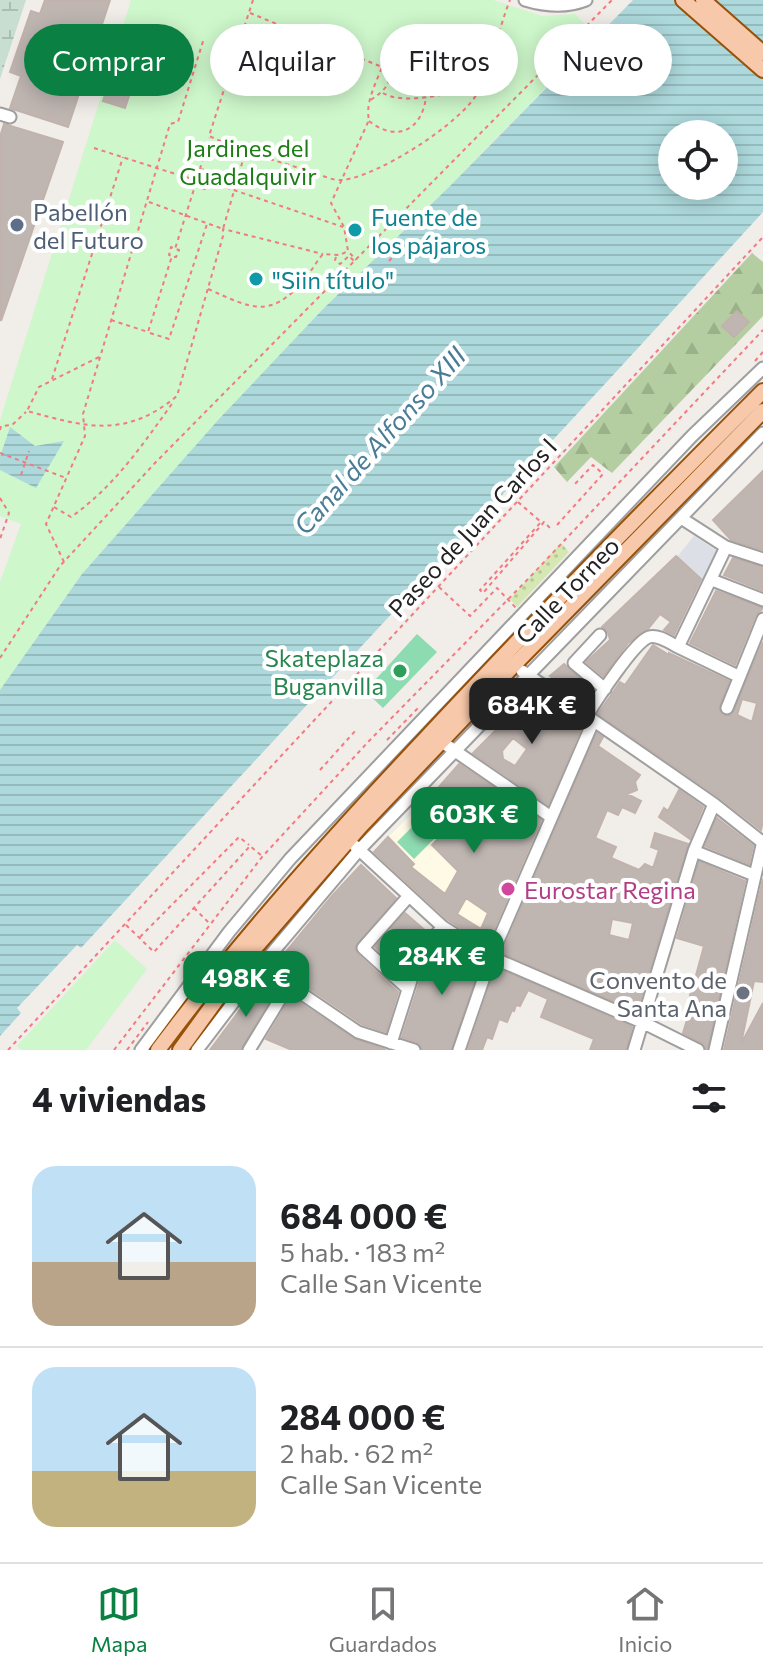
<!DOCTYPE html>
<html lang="es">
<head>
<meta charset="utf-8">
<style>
	:root { --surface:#fff; --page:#f2f2f2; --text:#202124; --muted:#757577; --line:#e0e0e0; --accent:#0b8043 }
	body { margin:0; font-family:Commissioner,sans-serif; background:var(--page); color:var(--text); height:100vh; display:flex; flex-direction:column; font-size:30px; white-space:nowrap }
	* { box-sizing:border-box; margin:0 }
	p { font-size:26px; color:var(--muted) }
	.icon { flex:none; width:44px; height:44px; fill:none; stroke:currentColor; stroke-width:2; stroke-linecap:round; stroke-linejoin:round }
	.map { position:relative; height:1050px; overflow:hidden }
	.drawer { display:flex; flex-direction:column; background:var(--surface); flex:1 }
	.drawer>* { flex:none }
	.top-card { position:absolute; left:24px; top:24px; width:716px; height:72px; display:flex; gap:16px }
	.controls { position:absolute; left:658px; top:120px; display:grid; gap:16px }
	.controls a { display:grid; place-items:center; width:80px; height:80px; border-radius:50%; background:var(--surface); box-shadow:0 4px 20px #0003; font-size:40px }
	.price { position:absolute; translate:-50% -68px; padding:0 18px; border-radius:16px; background:var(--accent); color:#fff; font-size:26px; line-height:52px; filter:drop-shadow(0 2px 4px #0008) }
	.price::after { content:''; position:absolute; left:50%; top:48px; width:24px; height:18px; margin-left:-12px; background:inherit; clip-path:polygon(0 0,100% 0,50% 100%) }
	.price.active { background:#222; color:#fff }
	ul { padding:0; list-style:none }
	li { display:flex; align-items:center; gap:24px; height:200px; padding:0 32px }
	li+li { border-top:2px solid var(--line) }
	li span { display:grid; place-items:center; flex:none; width:224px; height:160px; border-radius:24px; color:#555 }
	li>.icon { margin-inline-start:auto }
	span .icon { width:96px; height:96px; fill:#fffc; stroke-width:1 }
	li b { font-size:34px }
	h2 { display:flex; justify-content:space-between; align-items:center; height:96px; padding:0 32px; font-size:34px }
	.chip { padding:0 28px; border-radius:36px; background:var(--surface); box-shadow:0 4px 20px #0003; font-size:28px; line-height:72px }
	.chip.active { background:var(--accent); color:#fff }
	.tabs { display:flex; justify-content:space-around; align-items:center; height:112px; border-top:2px solid var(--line); background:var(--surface); font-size:22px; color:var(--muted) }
	.tabs a { display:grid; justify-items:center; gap:4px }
	.tabs .active { color:var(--accent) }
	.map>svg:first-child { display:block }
</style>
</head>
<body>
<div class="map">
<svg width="763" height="1050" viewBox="0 0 763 1050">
	<defs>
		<pattern id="forest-firs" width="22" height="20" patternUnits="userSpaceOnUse" patternTransform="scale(2)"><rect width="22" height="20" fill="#b5cea1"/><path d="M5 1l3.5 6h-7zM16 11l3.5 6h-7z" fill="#9bb18a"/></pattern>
		<pattern id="wetland-marsh" width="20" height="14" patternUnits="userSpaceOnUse" patternTransform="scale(2)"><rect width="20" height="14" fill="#c7ded0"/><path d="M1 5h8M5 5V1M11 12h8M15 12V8" fill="none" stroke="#abbeb2"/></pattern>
		<pattern id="garden-dots" width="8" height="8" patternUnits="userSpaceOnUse" patternTransform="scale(2)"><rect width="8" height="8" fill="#d5e8b3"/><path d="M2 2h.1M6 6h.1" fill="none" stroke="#b7c79a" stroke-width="1.8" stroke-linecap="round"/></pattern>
		<pattern id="water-rules" width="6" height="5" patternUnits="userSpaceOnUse" patternTransform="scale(2)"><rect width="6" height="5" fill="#add9dc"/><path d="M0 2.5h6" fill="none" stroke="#95babc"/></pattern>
	</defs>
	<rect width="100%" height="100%" fill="#f1ede9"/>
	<path fill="#fefae6" d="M439,787L498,833L455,890L500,919L487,948L445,922L372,853Z"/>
	<path fill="url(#forest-firs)" d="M752,253L763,262V316L612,473L591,457L567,482L554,467Z"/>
	<path fill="url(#wetland-marsh)" d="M0,0H26L0,79Z"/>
	<path fill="#cef7cb" d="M131,0H493L542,16L575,14L596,36L449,187L324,308L219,420L82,574L0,690V582L21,524L0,516V420Z
		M115,940L147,969L86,1050H22L17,1046Z"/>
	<path fill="url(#garden-dots)" d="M561,543L569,552L517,607L510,599Z"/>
	<path fill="#8ddbb0" d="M417,634L437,652L383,708L365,691Z
		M438,801L455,818L414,859L397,842Z"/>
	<path fill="#dddfe7" d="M694,536L717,551L703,580L677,557Z"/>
	<path fill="url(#water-rules)" fill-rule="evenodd" d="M633,0H763V212C537,459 308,703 81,948L77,945L17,1008L21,1013L0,1036V690L82,574L219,419L324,308L449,187ZM672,134H724V186H672Z
		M10,427L35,446L64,441L36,488L0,470V457Z"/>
	<path fill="#bfb6b2" stroke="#c2b2ac" stroke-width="2" fill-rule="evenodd" d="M45,0H110L68,127L10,108L21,76L10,72L31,11L40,14Z
		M124,38L146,45L125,108L103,101Z
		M4,124L63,142L1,321L0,137Z
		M737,311L749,322L734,337L722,326Z
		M763,471V550L731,540L713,520Z
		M676,556L701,579L674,635L664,630L671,622L660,614L648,629L628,643L603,676L586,662L610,640L608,632L602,627Z
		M733,558L763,567V591L724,575Z
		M716,591L763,608L755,616L735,665L690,643Z
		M763,642V821L761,830L719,797L598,714L620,682L625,685L653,645L669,655V653L729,681L719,708L723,716L732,715ZM742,699L757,703L752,722L737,715Z
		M564,664L585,683L577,695L550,676Z
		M534,692L582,726L548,805L473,753ZM513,738L527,749L515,766L503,759L502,751Z
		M597,733L603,737L598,746L640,775L635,782L637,790L627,794L641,801L635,813L622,807L618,815L607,810L595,838L616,847L611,858L639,870L645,864L653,868L659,850L651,847L655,833L688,844L637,1011L502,953ZM612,919L633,923L629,940L609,935Z
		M459,764L541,820L487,945L448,920L374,852L388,837L414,864L411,867L445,894L458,871L432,845L468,808L438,788ZM466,898L488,913L481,929L457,914Z
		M679,790L703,807L690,839L659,817L664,808L668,811Z
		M717,818L753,846L749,864L705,846Z
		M699,862L745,881L707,1050L702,1043L683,1033L690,1010L687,1009L691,991L684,990L687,978L695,979L704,946L677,938Z
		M361,865L396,898L355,947L357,954L398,992L386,1032L362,1024L275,965L332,896Z
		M763,879V982L754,981L741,1044L763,1003V1050H724Z
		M405,913L427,932L396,967L375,947Z
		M444,938L481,961L451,1050H422L417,1042L402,1037L428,956Z
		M496,968L632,1027L626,1050H590L594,1039L541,1017L548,999L528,990L520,1006L516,1005L514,1011L512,1010L507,1022L499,1019L492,1039L487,1037L482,1050H468Z
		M263,979L276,989L241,1050H210Z
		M291,997L354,1039L386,1050H292L266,1039Z"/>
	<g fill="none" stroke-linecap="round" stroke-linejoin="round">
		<defs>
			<path id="minor" d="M525,0C545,6 566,8 586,0
				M0,114L10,117
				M681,518L726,547L763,559
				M712,580L763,600
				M600,635L574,663L605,689
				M678,647L738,676
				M522,671L714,804L762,842
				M727,708L763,619
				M586,717C596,701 634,642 649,637C658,634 670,643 678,647L726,547
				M442,742L551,817
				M355,846L443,927L491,957L644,1023L698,1050
				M694,851L754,875
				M261,966L358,1032L414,1050
				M408,989L363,948L408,897
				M391,1043L420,952L443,927
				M141,1050L229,932L290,859L692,436L763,368
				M197,1050L261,966L359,850L763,433
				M249,1050L288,986
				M459,1050L491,957L593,722
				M634,1050L694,851L714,804
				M715,1050L763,841"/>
			<path id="major" d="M683,0L763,70
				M703,0L763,53
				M158,1050C240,940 332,838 426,738C536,620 649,505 763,391
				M180,1050L249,955L360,827L515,664L763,411"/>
		</defs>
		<use href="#minor" stroke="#9f9f9f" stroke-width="15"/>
		<use href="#major" stroke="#975109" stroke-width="18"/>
		<path stroke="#f27a81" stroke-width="2" stroke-dasharray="4 4" stroke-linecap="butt" d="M253,0L209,136C243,151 278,162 313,172C321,175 333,181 342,180C377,177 462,123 478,92C493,63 498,30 510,0
			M250,13L382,67C376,83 365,103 369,120L331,203L344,227L348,251L356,260
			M383,93C403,105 442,94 465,91L476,77L486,75
			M371,100C376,96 381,93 385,88C396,72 402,32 432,54C445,63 450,79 450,93
			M369,121C397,143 422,130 426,97
			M94,148L188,178L192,166L210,172L207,181L343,227
			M200,169L209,138
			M195,186L205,189L207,182
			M149,202L223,229L245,153
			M378,240L394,256
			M174,257H176L179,250L176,249
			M336,257L335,260L340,264L349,256L354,261
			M389,261L398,251
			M208,289C251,308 270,320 304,280C311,272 316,262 323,254L340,255L346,252
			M111,320L148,332L172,256L169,255L171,247L175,249L195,186L187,183L188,179
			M150,333L169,339L207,224
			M99,357L39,387L27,411C86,427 125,439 177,396L223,236V229L323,254
			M755,361L763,352
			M52,379L123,157
			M0,430L1,426L12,425L26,412
			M21,475L29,451
			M0,498L9,513L0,539
			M518,502L541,522L480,590L483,593L544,522L551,529
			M54,507L71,517C115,486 143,444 174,401
			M557,525L603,474L593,465L573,486
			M64,562L46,524L85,436L83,414L170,124L178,122L204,38
			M439,587L470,616L497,588L516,608
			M0,658L60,566L155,463L612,0
			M387,740L419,707
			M320,770L356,730
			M194,908L209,923
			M126,925L154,952L250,846L262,856
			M140,937L239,837L249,845
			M8,1050L763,237
			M114,1050L262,857L369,741L529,578L763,330
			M127,1050L148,1022"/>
		<use href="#minor" stroke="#fff" stroke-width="11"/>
		<use href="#major" stroke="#f7c8a9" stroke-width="14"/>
		<path stroke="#f27a81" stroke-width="2" stroke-dasharray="4 4" stroke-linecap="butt" d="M0,453L66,478"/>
	</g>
	<circle fill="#5c6f8a" stroke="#fff" stroke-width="3" cx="17" cy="225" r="8"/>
	<g fill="#0f9aa8" stroke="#fff" stroke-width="3">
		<circle cx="355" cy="230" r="8"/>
		<circle cx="256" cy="279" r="8"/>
	</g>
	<circle fill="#2e9e5b" stroke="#fff" stroke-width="3" cx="400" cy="671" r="8"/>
	<circle fill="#d1479c" stroke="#fff" stroke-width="3" cx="508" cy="889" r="8"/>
	<circle fill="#6b7280" stroke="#fff" stroke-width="3" cx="743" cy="993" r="8"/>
	<g text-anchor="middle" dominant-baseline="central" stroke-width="8" stroke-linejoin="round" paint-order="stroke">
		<g font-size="24" fill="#1b7d13" stroke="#fff">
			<text x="248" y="147">Jardines del<tspan x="248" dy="28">Guadalquivir</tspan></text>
		</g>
		<g font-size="24" fill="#4e5e75" stroke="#fff" text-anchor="start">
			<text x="33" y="211">Pabellón<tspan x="33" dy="28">del Futuro</tspan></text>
		</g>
		<g font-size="24" fill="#0d838f" stroke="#fff" text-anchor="start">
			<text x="371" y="216">Fuente de<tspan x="371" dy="28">los pájaros</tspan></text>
			<text x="272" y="279">"Siin título"</text>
		</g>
		<g font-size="24" fill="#222" stroke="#fff">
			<text transform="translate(472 527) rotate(-47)">Paseo de Juan Carlos I</text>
			<text transform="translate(567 590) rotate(-46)">Calle Torneo</text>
		</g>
		<g font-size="24" fill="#27864d" stroke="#fff" text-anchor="end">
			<text x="384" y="657">Skateplaza<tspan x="384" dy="28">Buganvilla</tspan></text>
		</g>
		<g font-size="24" fill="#b23c85" stroke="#fff" text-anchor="start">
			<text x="524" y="889">Eurostar Regina</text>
		</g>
		<g font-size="24" fill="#5b616d" stroke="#fff" text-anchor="end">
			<text x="727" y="979">Convento de<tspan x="727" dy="28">Santa Ana</tspan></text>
		</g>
		<g font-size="26" font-style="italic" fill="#497c96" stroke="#fff">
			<text transform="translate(379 440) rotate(-48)">Canal de Alfonso XIII</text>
		</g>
	</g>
</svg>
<div class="controls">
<a><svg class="icon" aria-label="locate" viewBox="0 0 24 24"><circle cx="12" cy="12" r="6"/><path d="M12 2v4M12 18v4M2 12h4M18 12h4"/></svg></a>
</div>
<b class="price active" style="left:532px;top:746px">684K €</b>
<b class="price" style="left:474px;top:855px">603K €</b>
<b class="price" style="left:442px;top:997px">284K €</b>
<b class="price" style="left:246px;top:1019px">498K €</b>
<div class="top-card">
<a class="chip active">Comprar</a>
<a class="chip">Alquilar</a>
<a class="chip">Filtros</a>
<a class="chip">Nuevo</a>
</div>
</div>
<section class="drawer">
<h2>4 viviendas<svg class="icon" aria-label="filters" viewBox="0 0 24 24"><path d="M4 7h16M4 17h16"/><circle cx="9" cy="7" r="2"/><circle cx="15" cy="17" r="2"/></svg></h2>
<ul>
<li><span style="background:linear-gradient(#bfe0f5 60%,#b9a48a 0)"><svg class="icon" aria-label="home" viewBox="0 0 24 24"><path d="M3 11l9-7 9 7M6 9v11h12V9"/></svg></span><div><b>684 000 €</b><p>5 hab. · 183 m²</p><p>Calle San Vicente</p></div></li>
<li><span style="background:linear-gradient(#bfe0f5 65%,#c2b280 0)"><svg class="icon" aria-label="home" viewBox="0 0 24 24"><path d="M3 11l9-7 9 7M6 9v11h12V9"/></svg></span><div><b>284 000 €</b><p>2 hab. · 62 m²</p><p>Calle San Vicente</p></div></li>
</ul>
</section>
<nav class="tabs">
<a class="active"><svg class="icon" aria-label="map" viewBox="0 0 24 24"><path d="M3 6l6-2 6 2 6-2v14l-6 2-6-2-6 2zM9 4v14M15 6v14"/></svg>Mapa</a>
<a><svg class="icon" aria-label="saved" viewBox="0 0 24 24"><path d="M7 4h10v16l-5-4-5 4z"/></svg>Guardados</a>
<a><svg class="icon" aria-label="home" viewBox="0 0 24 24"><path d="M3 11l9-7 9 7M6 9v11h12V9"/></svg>Inicio</a>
</nav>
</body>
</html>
